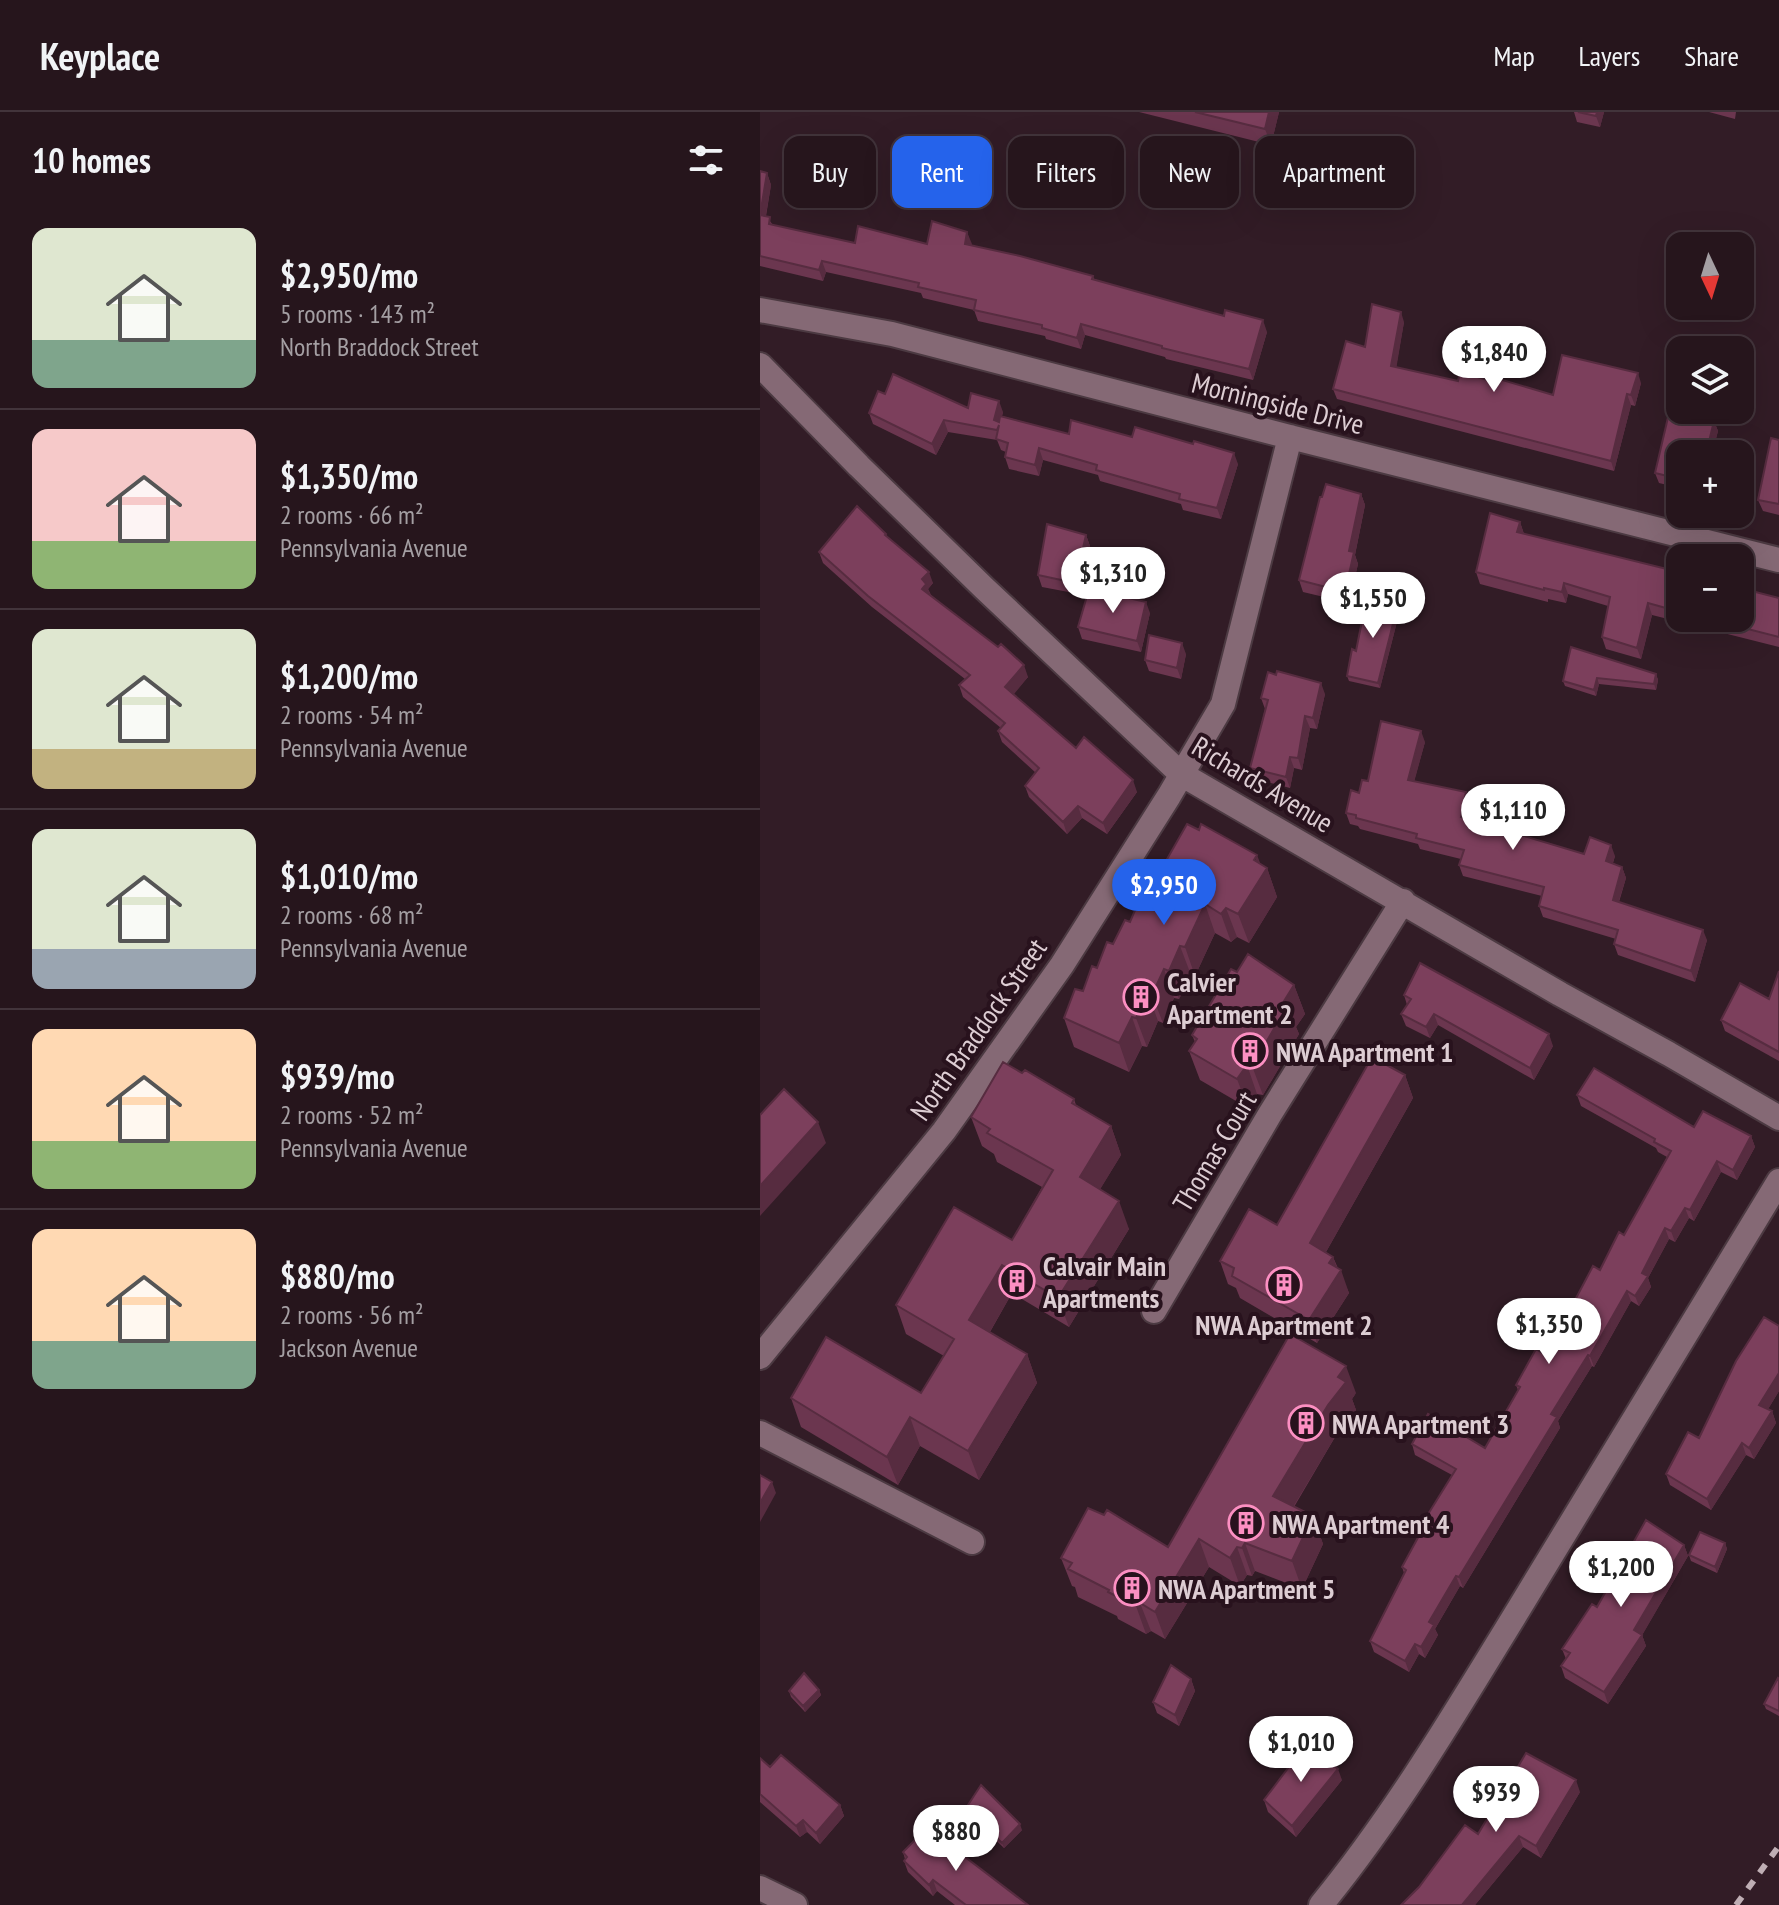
<!DOCTYPE html>
<html lang="en">
<head>
<meta charset="utf-8">
<style>
	:root { --surface:#26151c; --page:#2e1e25; --text:#f1f3f6; --muted:#a49fa3; --line:#42343b; --accent:#2563eb }
	body { margin:0; font-family:"PT Sans Narrow",sans-serif; background:var(--page); color:var(--text); height:100vh; display:flex; flex-direction:column; font-size:30px; white-space:nowrap }
	* { box-sizing:border-box; margin:0 }
	p { font-size:26px; color:var(--muted) }
	.icon { flex:none; width:44px; height:44px; fill:none; stroke:currentColor; stroke-width:2; stroke-linecap:round; stroke-linejoin:round }
	.map { position:relative; flex:1; overflow:hidden }
	.details { display:flex; flex-direction:column; background:var(--surface); width:760px }
	.details>* { flex:none }
	.hud { position:absolute; left:24px; top:24px; width:760px; height:72px; display:flex; gap:16px }
	.needle { width:52px; rotate:176deg }
	.fabs { position:absolute; left:906px; top:120px; display:grid; gap:16px }
	.fabs a { display:grid; place-items:center; width:88px; height:88px; border-radius:16px; background:var(--surface); box-shadow:0 8px 32px #0002,0 0 0 2px var(--line); font-size:40px }
	.price { position:absolute; translate:-50% -68px; padding:0 18px; border-radius:28px; background:#fff; color:#222; font-size:26px; line-height:52px; filter:drop-shadow(0 2px 4px #0008) }
	.price::after { content:''; position:absolute; left:50%; top:48px; width:24px; height:18px; margin-left:-12px; background:inherit; clip-path:polygon(0 0,100% 0,50% 100%) }
	.price.on { background:var(--accent); color:#fff }
	ul { padding:0; list-style:none }
	li { display:flex; align-items:center; gap:24px; height:200px; padding:0 32px }
	li+li { border-top:2px solid var(--line) }
	li span { display:grid; place-items:center; flex:none; width:224px; height:160px; border-radius:16px; color:#555 }
	li>.icon { margin-inline-start:auto }
	span .icon { width:96px; height:96px; fill:#fffc; stroke-width:1 }
	li b { font-size:34px }
	h2 { display:flex; justify-content:space-between; align-items:center; height:96px; padding:0 32px; font-size:34px }
	.chip { padding:0 28px; border-radius:16px; background:var(--surface); box-shadow:0 8px 32px #0002,0 0 0 2px var(--line); font-size:28px; line-height:72px }
	.chip.on { background:var(--accent); color:#fff }
	header { display:flex; align-items:center; gap:48px; box-sizing:border-box; height:112px; padding:0 40px; background:var(--surface); border-bottom:2px solid var(--line) }
	header strong { font-size:38px }
	nav { display:flex; gap:44px; margin-inline-start:auto; font-size:28px }
	main { display:flex; flex:1; min-height:0 }
	.map>svg:first-child { display:block }
</style>
</head>
<body>
<header>
<strong>Keyplace</strong>
<nav><a>Map</a><a>Layers</a><a>Share</a></nav>
</header>
<main>
<section class="details">
<h2>10 homes<svg class="icon" aria-label="filters" viewBox="0 0 24 24"><path d="M4 7h16M4 17h16"/><circle cx="9" cy="7" r="2"/><circle cx="15" cy="17" r="2"/></svg></h2>
<ul>
<li><span style="background:linear-gradient(#dfe7d0 70%,#7fa58c 0)"><svg class="icon" aria-label="home" viewBox="0 0 24 24"><path d="M3 11l9-7 9 7M6 9v11h12V9"/></svg></span><div><b>$2,950/mo</b><p>5 rooms · 143 m²</p><p>North Braddock Street</p></div></li>
<li><span style="background:linear-gradient(#f6c9c9 70%,#8fb573 0)"><svg class="icon" aria-label="home" viewBox="0 0 24 24"><path d="M3 11l9-7 9 7M6 9v11h12V9"/></svg></span><div><b>$1,350/mo</b><p>2 rooms · 66 m²</p><p>Pennsylvania Avenue</p></div></li>
<li><span style="background:linear-gradient(#dfe7d0 75%,#c2b280 0)"><svg class="icon" aria-label="home" viewBox="0 0 24 24"><path d="M3 11l9-7 9 7M6 9v11h12V9"/></svg></span><div><b>$1,200/mo</b><p>2 rooms · 54 m²</p><p>Pennsylvania Avenue</p></div></li>
<li><span style="background:linear-gradient(#dfe7d0 75%,#9aa5b1 0)"><svg class="icon" aria-label="home" viewBox="0 0 24 24"><path d="M3 11l9-7 9 7M6 9v11h12V9"/></svg></span><div><b>$1,010/mo</b><p>2 rooms · 68 m²</p><p>Pennsylvania Avenue</p></div></li>
<li><span style="background:linear-gradient(#ffd9b3 70%,#8fb573 0)"><svg class="icon" aria-label="home" viewBox="0 0 24 24"><path d="M3 11l9-7 9 7M6 9v11h12V9"/></svg></span><div><b>$939/mo</b><p>2 rooms · 52 m²</p><p>Pennsylvania Avenue</p></div></li>
<li><span style="background:linear-gradient(#ffd9b3 70%,#7fa58c 0)"><svg class="icon" aria-label="home" viewBox="0 0 24 24"><path d="M3 11l9-7 9 7M6 9v11h12V9"/></svg></span><div><b>$880/mo</b><p>2 rooms · 56 m²</p><p>Jackson Avenue</p></div></li>
</ul>
</section>
<div class="map">
<svg width="1019" height="1793" viewBox="0 0 1019 1793">
	<rect width="100%" height="100%" fill="#321c26"/>
	<g fill="none" stroke-linecap="round" stroke-linejoin="round">
		<defs>
			<path id="street" d="M0,198L132,222L530,325L1019,448
				M0,253L99,354L224,476L421,662L800,882L909,942L1019,1006
				M394,1199L510,1002L643,789
				M0,1245L184,1019L302,853L409,684L463,592L530,325
				M0,1321L212,1430
				M0,1776L35,1793
				M561,1793C637,1700 698,1596 760,1495C847,1353 932,1210 1019,1069"/>
		</defs>
		<use href="#street" stroke="#4c3a42" stroke-width="28"/>
		<use href="#street" stroke="#856975" stroke-width="24"/>
		<path stroke="#bfaeb4" stroke-width="6" stroke-dasharray="10 10" stroke-linecap="butt" d="M976,1793L1019,1734"/>
	</g>
	<path fill="#6b364f" d="M379,0H519L511,33Z
		M814,0H844L840,15L817,10Z
		M949,0H976L975,7Z
		M0,59L7,61L11,73L6,104L13,113L95,131L167,132L207,120L211,133L333,164L334,167L507,220L493,268L406,247L405,245L325,223L321,237L286,227L285,224L218,209L214,198L163,186L161,181L66,160L63,169L0,154Z
		M644,210L636,255L698,269L728,268L793,283L881,271L875,294L871,293L854,359L577,287L573,277L605,235Z
		M125,282L208,296L243,300L242,304L309,322L372,325L478,352L461,407L423,398L421,392L340,369L338,363L283,348L279,364L249,357L245,345L246,340L241,338L237,328L188,320L176,343L113,312L109,301Z
		M920,298H945L943,306L954,309L958,319L952,342H920V376L899,371L895,361Z
		M1019,328V403L1003,399L998,388Z
		M601,382L605,393L595,443L598,452L589,491L543,480L539,468L562,385Z
		M760,410L764,422L915,459L920,449V506H980L1019,486V535L892,503L881,547L846,537L842,525L848,494L808,482L806,491L788,487V490L720,472L716,460Z
		M126,422L127,425L173,471L168,477L171,483L268,565L253,582L316,636L377,680L347,722L322,706L307,722L269,685L265,674L276,661L242,630L238,619L241,616L203,585L199,573L205,567L112,495L63,451L59,440Z
		M326,423L330,434L319,482L282,475L278,463Z
		M640,498L620,576L589,569L587,564L596,539Z
		M390,501L381,540L322,527L318,515Z
		M426,542L421,567L389,559L385,548Z
		M896,562L898,568L896,578L839,572L836,584L805,574L803,569Z
		M565,582L557,617L550,616L542,658L534,656L530,676L495,667L490,656L505,597L501,586Z
		M665,630L654,669L710,690L707,707L824,742L855,744L853,751L862,755L866,766L859,790L947,828L935,870L858,843L854,832L856,827L783,805L779,794L782,784L703,764L699,753L701,747L660,737L658,732L600,717L598,714L590,712L586,701L608,669Z
		M500,752L507,756L517,785L489,831L477,825L471,830L455,821L435,864L431,863L419,887L414,886L403,911L398,909L387,935L382,934L369,960L314,935L304,906L353,832L370,810L386,784Z
		M1019,859V949L965,919L961,908L1009,887Z
		M477,860L534,873L545,902L536,915L539,922L503,983L497,982L488,996L440,968L429,939L435,930L432,923Z
		M644,883L793,934L774,968L678,913L670,926L646,914L641,902L647,893Z
		M262,961L314,987L316,993L351,1014L361,1043L340,1077L369,1117L309,1215L252,1181L230,1220L267,1242L277,1271L219,1368L160,1334L138,1373L41,1315L31,1286L161,1281L184,1244L146,1222L136,1193L252,1128L282,1075L237,1050L234,1042L222,1034L211,1005Z
		M645,963L653,986L566,1140L573,1145L589,1181L557,1231L480,1186L476,1176L468,1172L460,1149L517,1113Z
		M817,983L934,1015L991,1024L995,1035L977,1068L961,1060L934,1109L929,1106L915,1130L909,1127L888,1166L891,1175L879,1194L871,1189L834,1255L832,1254L798,1309L800,1316L703,1476L700,1474L675,1517L678,1523L665,1546L659,1542L649,1560L614,1540L610,1529L644,1461L642,1455L666,1411L665,1407L692,1363L655,1343L652,1332L725,1336L758,1278L756,1273L786,1243L864,1123L907,1045L898,1040L896,1036L821,994Z
		M1019,1214V1279L1008,1297L1012,1299L1016,1311L994,1347L986,1343L951,1398L910,1373L906,1362L939,1326Z
		M596,1281L592,1287L596,1298L578,1320L534,1395L553,1404L563,1432L542,1477L495,1459L492,1464L487,1463L480,1474L449,1455L405,1527L391,1519L386,1522L358,1507L357,1504L318,1485L315,1475L312,1474L301,1446L408,1435Z
		M965,1431L967,1437L957,1461L931,1449L929,1443Z
		M924,1433L928,1444L882,1523L886,1534L848,1592L805,1566L801,1554L806,1547L802,1537L837,1495Z
		M431,1567L435,1579L419,1614L397,1601L393,1590Z
		M1019,1567V1604L1006,1597L1004,1592Z
		M59,1578L61,1583L45,1600L31,1585L29,1579Z
		M0,1646L10,1655L80,1693L84,1704L60,1732L47,1720L40,1725L0,1690Z
		M582,1668L536,1725L508,1700L504,1688Z
		M820,1680L781,1746L763,1735L715,1793H641L718,1722Z
		M206,1696L262,1718L244,1736L208,1702Z
		M163,1728L268,1793H195L177,1779L173,1784L148,1760L144,1749L145,1747L143,1740Z"/>
	<path fill="#572c40" d="M509,0H519L511,33L505,17Z
		M837,0H844L840,15L836,4Z
		M7,61L11,73L4,114L0,103Z
		M207,120L212,132L209,143L205,132Z
		M62,149L66,160L63,169L59,158Z
		M641,200L644,210L635,264L631,254Z
		M503,208L507,220L493,268L489,257Z
		M321,212L325,223L321,237L317,226Z
		M878,261L881,271L875,294L871,283Z
		M867,282L871,293L854,359L851,349Z
		M239,289L243,300L239,315L234,308Z
		M939,298H945L940,315L936,305Z
		M184,308L188,320L176,343L172,332Z
		M954,309L958,319L952,342H946Z
		M279,336L283,348L279,364L275,353Z
		M474,341L478,352L461,407L457,396Z
		M601,382L605,393L595,443L598,452L589,491L585,480L589,439Z
		M760,410L764,422L757,420Z
		M326,423L330,434L319,482L315,471Z
		M169,460L173,471L168,477L171,483L162,477V467Z
		M804,471L808,482L806,491L802,480Z
		M386,490L390,501L381,540L377,529Z
		M888,491L892,503L881,547L877,536Z
		M638,492L640,498L620,576L618,571Z
		M422,531L426,542L421,567L417,556Z
		M264,553L268,565L250,587L245,575Z
		M896,562L898,568L896,578L894,572Z
		M837,566L839,572L836,584L834,578Z
		M561,571L565,582L557,617L553,606Z
		M545,604L550,616L542,658L538,646Z
		M661,619L665,630L652,678L648,668Z
		M530,645L534,656L530,676L526,665Z
		M373,668L377,680L347,722L343,711Z
		M706,680L710,690L705,716L701,705Z
		M318,694L322,706L307,722L303,710Z
		M851,733L855,744L850,759L846,749Z
		M497,743L504,761L507,756L517,785L489,831L478,802Z
		M862,755L866,766L856,798L853,788Z
		M445,792L455,821L435,864L425,835Z
		M466,796L477,825L471,830L461,802Z
		M943,818L947,828L935,870L931,859Z
		M420,834L431,863L419,887L409,859Z
		M404,857L414,886L403,911L392,883Z
		M534,873L545,902L536,915L539,922L503,983L492,954L524,889Z
		M388,881L398,909L387,935L376,906Z
		M674,902L678,913L670,926L666,915Z
		M372,905L382,934L369,960L359,931Z
		M789,922L793,934L774,968L770,956Z
		M487,953L497,982L488,996L477,967Z
		M645,963L653,986L558,1154L550,1131Z
		M58,1010L66,1031L0,1104V1074Z
		M351,1014L361,1043L330,1094L320,1065Z
		M991,1024L995,1035L977,1068L973,1058Z
		M957,1049L961,1060L934,1109L930,1098Z
		M359,1089L369,1117L309,1215L298,1186Z
		M925,1096L929,1106L915,1130L911,1119Z
		M905,1116L909,1127L888,1166L891,1175L879,1194L875,1184L882,1161Z
		M573,1145L579,1161L581,1158L589,1181L557,1231L549,1208L569,1151Z
		M242,1153L252,1181L220,1237L209,1208Z
		M867,1179L871,1189L834,1255L830,1244Z
		M267,1242L277,1271L219,1368L208,1339Z
		M828,1243L832,1254L798,1309L800,1316L703,1476L699,1465L791,1302Z
		M586,1254L596,1281L592,1287L596,1298L578,1320L523,1412L513,1384L578,1265Z
		M1019,1261V1279L1004,1304L999,1293Z
		M1012,1299L1016,1311L994,1347L989,1336Z
		M150,1305L160,1334L138,1373L127,1345Z
		M982,1331L986,1343L951,1398L947,1387Z
		M12,1370L16,1381L0,1410V1391Z
		M553,1404L563,1432L542,1477L532,1449Z
		M439,1427L449,1455L405,1527L395,1500Z
		M485,1431L495,1459L492,1464L482,1436Z
		M965,1431L967,1437L957,1461L955,1455Z
		M924,1433L928,1444L880,1527L882,1523L886,1534L848,1592L844,1580L874,1518Z
		M477,1435L487,1463L480,1474L470,1446Z
		M696,1464L700,1474L675,1517L678,1523L665,1546L661,1535L669,1510Z
		M380,1491L391,1519L386,1522L376,1494Z
		M655,1532L659,1542L649,1560L645,1549Z
		M431,1567L435,1579L419,1614L415,1603Z
		M59,1578L61,1583L45,1600L43,1594Z
		M578,1657L582,1668L536,1725L532,1714Z
		M816,1668L820,1680L781,1746L776,1734Z
		M80,1693L84,1704L60,1732L56,1721Z
		M43,1708L47,1720L40,1725L36,1714Z
		M260,1712L262,1718L244,1736L242,1731Z
		M759,1724L763,1735L715,1793H702Z
		M173,1768L177,1779L173,1784L169,1773Z"/>
	<path fill="#7c3f5c" stroke="#572c40" stroke-width="2" d="M435,0H509L505,17Z
		M818,0H837L836,4Z
		M0,59L7,61L0,103L10,105L9,112L95,131L98,114L167,132L172,109L207,120L205,132L260,144L333,164L332,167L464,204L465,198L503,208L489,257L402,236V234L321,212L317,226L282,216V213L214,198L216,188L158,175L159,171L62,149L59,158L0,144Z
		M612,192L641,200L631,254L698,269L700,260L728,268L729,264L793,283L802,243L878,261L871,283L867,282L851,349L573,277L586,229L605,235Z
		M920,254V298H939L936,305L954,309L946,342H920V367L895,361Z
		M133,262L208,296L211,281L239,289L234,308L239,310L240,304L309,322L311,308L372,325L375,315L433,332L434,329L474,341L457,396L419,387L420,382L336,358L337,353L279,336L275,353L245,345L248,331L236,327L239,313L237,318L184,308L172,332L109,301L118,279L125,282Z
		M1011,326L1019,328V392L998,388Z
		M566,372L601,382L589,439L594,440L585,480L539,468L560,385H562Z
		M97,394L126,422L125,423L169,460L162,467L166,472L162,477L238,535L241,532L264,553L245,575L316,636L324,625L373,668L343,711L318,694L303,710L265,674L279,656L238,619L245,611L199,573L210,563L108,484L59,440Z
		M730,401L760,410L757,420L915,459L917,449H920V500L888,491L877,536L842,525L850,485L804,471L802,480L784,476V478L716,460Z
		M287,412L326,423L315,471L278,463Z
		M980,476L1019,486V525L945,506H980Z
		M329,477L386,490L377,529L318,515Z
		M607,484L638,492L618,571L587,564L592,537L596,539Z
		M389,523L422,531L417,556L385,548Z
		M811,535L896,562L894,572L837,566L834,578L803,569Z
		M517,559L561,571L553,606L545,604L538,646L530,645L526,665L490,656L508,588L501,586L508,560L516,563Z
		M621,609L661,619L648,668L706,680L701,705L824,742L830,725L851,733L846,749L862,755L853,788L943,818L931,859L854,832L858,818L779,794L784,775L699,753L704,738L656,726L657,722L596,706V703L586,701L591,678L599,681L602,668L608,669Z
		M427,712L439,718L441,712L497,743L494,748L507,756L478,802L466,796L461,802L445,792L425,835L420,834L409,859L404,857L392,883L388,881L376,906L372,905L359,931L304,906L315,877L323,879L332,854L337,856L347,830L353,832L365,808L370,810L382,782L386,784Z
		M488,842L534,873L524,889L528,893L492,954L487,953L477,967L429,939L437,927L432,923L471,857L477,860Z
		M660,851L789,922L770,956L674,902L666,915L641,902L651,887L644,883Z
		M1019,859V940L961,908L980,871L1009,887Z
		M612,945L645,963L550,1131L573,1145L569,1151L581,1158L549,1208L472,1164L474,1156L460,1149L489,1097L517,1113Z
		M243,950L262,961L265,958L314,987L312,991L351,1014L320,1065L359,1089L298,1186L242,1153L209,1208L267,1242L208,1339L150,1305L127,1345L31,1286L66,1225L161,1281L194,1227L136,1193L194,1095L252,1128L293,1058L227,1021L230,1017L211,1005Z
		M834,956L934,1015L943,999L991,1024L973,1058L957,1049L930,1098L925,1096L911,1119L905,1116L882,1161L888,1164L875,1184L867,1179L830,1244L828,1243L791,1302L797,1305L699,1465L696,1464L669,1510L674,1513L661,1535L655,1532L645,1549L610,1529L646,1458L642,1455L667,1409L665,1407L696,1357L652,1332L668,1302L725,1336L760,1275L756,1273L776,1237L786,1243L833,1154L840,1158L859,1120L864,1123L911,1039L894,1030L895,1027L817,983Z
		M24,977L58,1010L0,1074V1003Z
		M1004,1205L1019,1214V1261L999,1293L1012,1299L989,1336L982,1331L947,1387L906,1362L928,1320L939,1326L976,1249Z
		M530,1222L586,1254L578,1265L586,1270L568,1293L513,1384L553,1404L532,1449L485,1431L482,1436L477,1435L470,1446L439,1427L395,1500L380,1491L376,1494L348,1480L349,1478L308,1457L312,1451L301,1446L328,1396L344,1403L347,1398L408,1435Z
		M0,1363L12,1370L0,1391Z
		M886,1408L924,1433L874,1518L882,1523L844,1580L801,1554L810,1541L802,1537L832,1492L837,1495Z
		M940,1420L965,1431L955,1455L929,1443Z
		M411,1553L431,1567L415,1603L393,1590Z
		M44,1561L59,1578L43,1594L29,1579Z
		M1018,1566L1019,1567V1599L1004,1592Z
		M547,1631L578,1657L532,1714L504,1688Z
		M766,1641L816,1668L776,1734L759,1724L702,1793H641L659,1775L705,1713L718,1722Z
		M21,1643L80,1693L56,1721L43,1708L36,1714L0,1682V1646L10,1655Z
		M221,1673L260,1712L242,1731L206,1696Z
		M171,1719L268,1793H206L173,1768L169,1773L144,1749L147,1745L143,1740L159,1724L163,1728Z"/>
	<defs>
		<symbol id="building-ring" viewBox="-11 -11 22 22"><circle r="9.5" fill="#28121d" stroke="#fc8fc2" stroke-width="1.5"/><path d="M-4-6H4V6H1V3H-1V6H-4ZM-2.5-4.3h1.7v1.8h-1.7ZM.8-4.3h1.7v1.8H.8ZM-2.5-1h1.7V.8h-1.7ZM.8-1h1.7V.8H.8Z" fill="#fc8fc2"/></symbol>
	</defs>
	<g fill-rule="evenodd">
		<use href="#building-ring" x="361" y="865" width="40" height="40"/>
		<use href="#building-ring" x="470" y="919" width="40" height="40"/>
		<use href="#building-ring" x="237" y="1149" width="40" height="40"/>
		<use href="#building-ring" x="504" y="1153" width="40" height="40"/>
		<use href="#building-ring" x="526" y="1291" width="40" height="40"/>
		<use href="#building-ring" x="466" y="1391" width="40" height="40"/>
		<use href="#building-ring" x="352" y="1456" width="40" height="40"/>
	</g>
	<g text-anchor="middle" dominant-baseline="central" stroke-width="8" stroke-linejoin="round" paint-order="stroke">
		<g font-size="28" fill="#ddcdd3" stroke="#28121d">
			<text transform="translate(518 291) rotate(14)">Morningside Drive</text>
			<text transform="translate(503 672) rotate(31)">Richards Avenue</text>
			<text transform="translate(218 917) rotate(-55)">North Braddock Street</text>
			<text transform="translate(454 1039) rotate(-59)">Thomas Court</text>
		</g>
		<g font-size="28" font-weight="bold" fill="#ddcdd3" stroke="#28121d" text-anchor="start">
			<text x="407" y="869">Calvier<tspan x="407" dy="32">Apartment 2</tspan></text>
			<text x="516" y="939">NWA Apartment 1</text>
			<text x="283" y="1153">Calvair Main<tspan x="283" dy="32">Apartments</tspan></text>
			<text x="524" y="1212" text-anchor="middle">NWA Apartment 2</text>
			<text x="572" y="1311">NWA Apartment 3</text>
			<text x="512" y="1411">NWA Apartment 4</text>
			<text x="398" y="1476">NWA Apartment 5</text>
		</g>
	</g>
</svg>
<div class="fabs">
<a><svg class="needle" viewBox="-14 -14 28 28"><path d="M0-13l5 13h-10z" fill="#e53935"/><path d="M0 13l5-13h-10z" fill="#a49fa3"/></svg></a>
<a><svg class="icon" aria-label="layers" viewBox="0 0 24 24"><path d="M12 4l9 5-9 5-9-5zM3 14l9 5 9-5"/></svg></a>
<a>+</a>
<a>−</a>
</div>
<b class="price" style="left:734px;top:282px">$1,840</b>
<b class="price" style="left:353px;top:503px">$1,310</b>
<b class="price" style="left:613px;top:528px">$1,550</b>
<b class="price" style="left:753px;top:740px">$1,110</b>
<b class="price on" style="left:404px;top:815px">$2,950</b>
<b class="price" style="left:789px;top:1254px">$1,350</b>
<b class="price" style="left:861px;top:1497px">$1,200</b>
<b class="price" style="left:541px;top:1672px">$1,010</b>
<b class="price" style="left:736px;top:1722px">$939</b>
<b class="price" style="left:196px;top:1761px">$880</b>
<div class="hud">
<a class="chip">Buy</a>
<a class="chip on">Rent</a>
<a class="chip">Filters</a>
<a class="chip">New</a>
<a class="chip">Apartment</a>
</div>
</div>
</main>
</body>
</html>
